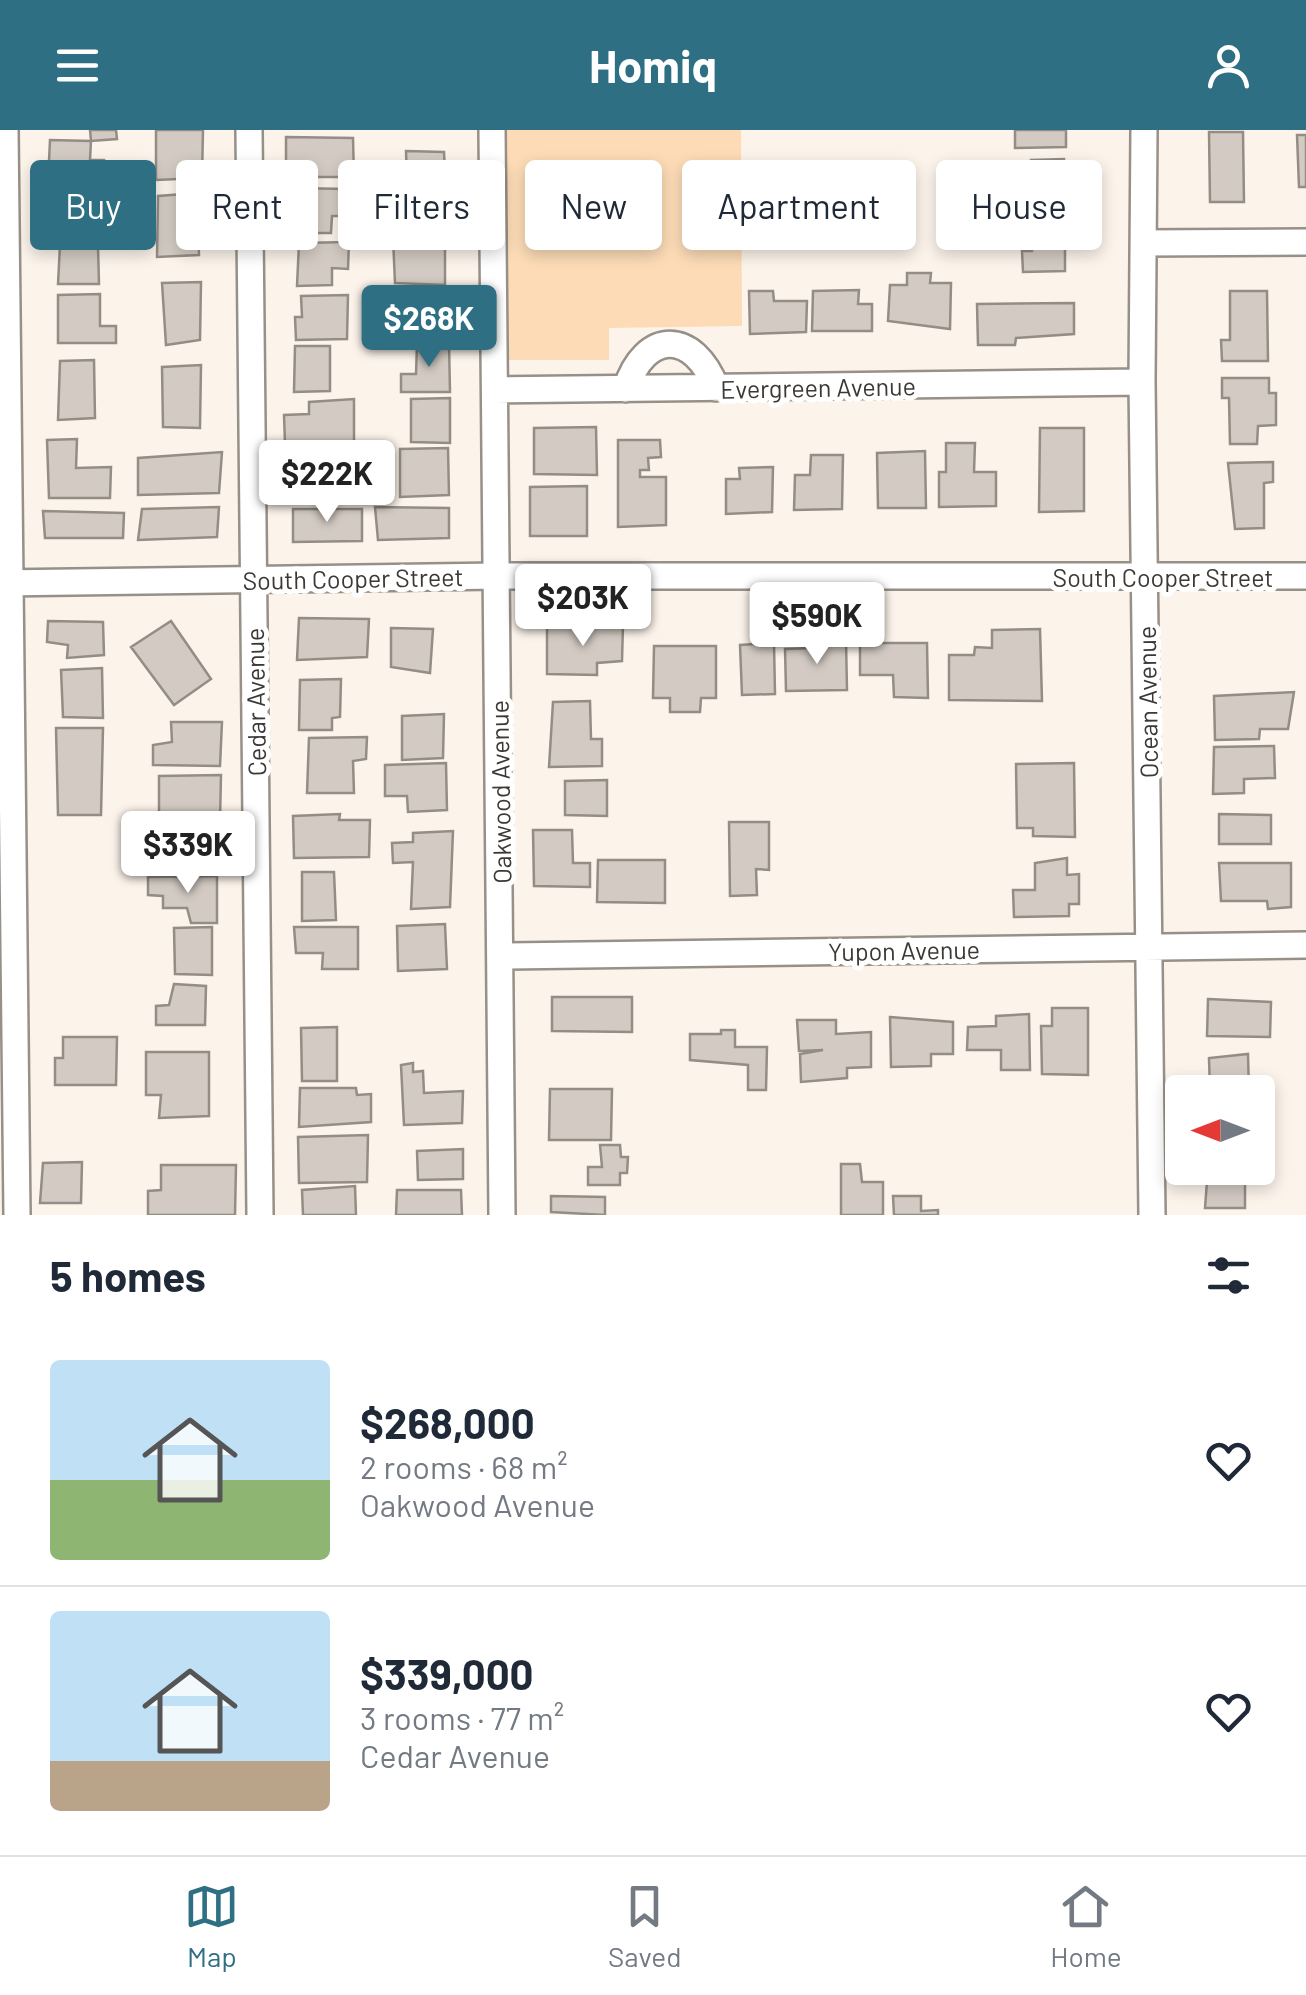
<!DOCTYPE html>
<html lang="en">
<head>
<meta charset="utf-8">
<style>
	:root { --surface:#fff; --page:#f2f2f3; --text:#1f2937; --muted:#747a83; --line:#e0e1e3; --accent:#2e6f83 }
	body { margin:0; font-family:Barlow,sans-serif; background:var(--page); color:var(--text); height:100vh; display:flex; flex-direction:column; font-size:38px; white-space:nowrap }
	* { box-sizing:border-box; margin:0 }
	p { font-size:32px; color:var(--muted) }
	.icon { flex:none; width:55px; height:55px; fill:none; stroke:currentColor; stroke-width:2; stroke-linecap:round; stroke-linejoin:round }
	.map { position:relative; height:1085px; overflow:hidden }
	.panel { display:flex; flex-direction:column; background:var(--surface); flex:1 }
	.panel>* { flex:none }
	.hud { position:absolute; left:30px; top:30px; width:1248px; height:90px; display:flex; gap:20px }
	.needle { width:65px; rotate:270deg }
	.buttons { position:absolute; left:1165px; top:945px; display:grid; gap:20px }
	.buttons a { display:grid; place-items:center; width:110px; height:110px; border-radius:10px; background:var(--surface); box-shadow:0 5px 15px #0003; font-size:50px }
	.price { position:absolute; translate:-50% -85px; padding:0 22px; border-radius:10px; background:#fff; color:#222; font-size:32px; line-height:65px; filter:drop-shadow(0 2px 5px #0008) }
	.price::after { content:''; position:absolute; left:50%; top:60px; width:30px; height:22px; margin-left:-15px; background:inherit; clip-path:polygon(0 0,100% 0,50% 100%) }
	.price.selected { background:var(--accent); color:#fff }
	ul { padding:0; list-style:none }
	li { display:flex; align-items:center; gap:30px; height:250px; padding:0 50px }
	li+li { border-top:2px solid var(--line) }
	li span { display:grid; place-items:center; flex:none; width:280px; height:200px; border-radius:10px; color:#555 }
	li>.icon { margin-inline-start:auto }
	span .icon { width:120px; height:120px; fill:#fffc; stroke-width:1 }
	li b { font-size:42px }
	h2 { display:flex; justify-content:space-between; align-items:center; height:120px; padding:0 50px; font-size:42px }
	.pill { padding:0 35px; border-radius:10px; background:var(--surface); box-shadow:0 5px 15px #0003; font-size:35px; line-height:90px }
	.pill.selected { background:var(--accent); color:#fff }
	header { display:flex; justify-content:space-between; align-items:center; height:130px; padding:0 50px; background:var(--accent); color:#fff; font-size:45px; font-weight:700 }
	.tabs { display:flex; justify-content:space-around; align-items:center; height:140px; border-top:2px solid var(--line); background:var(--surface); font-size:28px; color:var(--muted) }
	.tabs a { display:grid; justify-items:center; gap:5px }
	.tabs .selected { color:var(--accent) }
	.map>svg:first-child { display:block }
</style>
</head>
<body>
<header><svg class="icon" aria-label="menu" viewBox="0 0 24 24"><path d="M4 6h16M4 12h16M4 18h16"/></svg>Homiq<svg class="icon" aria-label="person" viewBox="0 0 24 24"><circle cx="12" cy="8" r="4"/><path d="M4 21q1-7 8-7t8 7"/></svg></header>
<div class="map">
<svg width="1306" height="1085" viewBox="0 0 1306 1085">
	<rect width="100%" height="100%" fill="#fcf4eb"/>
	<path fill="#fcdbb6" d="M505,0H741L742,196L609,198V230H507Z"/>
	<path fill="#d3cbc3" stroke="#948d85" stroke-width="2.5" d="M90,0H116L117,9L91,11Z
		M156,0H203L202,48L156,50Z
		M1015,0H1066V17L1015,18Z
		M1209,2H1243L1244,72H1210Z
		M1297,5H1306V57H1299Z
		M286,7L353,8L354,47H295V35H286Z
		M50,10L91,11L90,30H104L105,50L48,52Z
		M406,21L444,22L447,81H408Z
		M1064,29V72H1021L1020,47H1031V30Z
		M294,58L346,59L345,86H332L331,103H293Z
		M57,59L91,60L90,77L110,78L108,108H58Z
		M197,63L199,125L157,127L158,66Z
		M1065,97V141L1023,142L1022,121H1032V100Z
		M445,105V155L395,153L393,108Z
		M349,112L348,139L332,138V155L297,156L299,113Z
		M60,115L98,116L99,154H58Z
		M907,143H931L930,153H951L950,199L888,191L890,155H907Z
		M201,152L200,210L166,215L162,153Z
		M859,160L858,174H872V201H812L813,161Z
		M440,161V183L448,182L450,207L415,209V197L399,198L397,164Z
		M749,161H773L774,171H807L806,202L750,204Z
		M1230,161H1267L1268,231H1222L1221,210H1230Z
		M100,164V196H116V213H58V165Z
		M348,165L347,209L296,210L295,187H302L301,166Z
		M1074,173V204L1016,208L1015,215H978L977,174Z
		M449,213L450,262H401V244H416L417,215Z
		M295,216H330V261L294,262Z
		M94,230L95,288L58,290L60,231Z
		M201,235L200,298L163,297L162,237Z
		M1222,248H1269V263H1276V295L1258,296L1257,314H1230L1229,268H1222Z
		M450,268V313L411,312V269Z
		M354,269V312L285,314L284,285L309,284V272Z
		M596,297L597,345L534,344V298Z
		M1040,298H1084V381L1039,382Z
		M77,309L76,338L111,337L110,368H49L47,310Z
		M618,310H660L661,327L648,328L649,340H640V347H666V395L618,397Z
		M946,313H975L974,342H996V376L939,377V342H946Z
		M448,318L449,365L400,367V319Z
		M347,320L348,368L289,367V322Z
		M925,321L926,378H878L877,323Z
		M222,322L219,363L138,365V328Z
		M811,325H843L842,379L794,380L795,345H810Z
		M1273,332V352L1264,353V398L1235,399L1228,333Z
		M773,337L772,382L726,384V349H740L739,338Z
		M587,356V406H530V357Z
		M219,377L217,407L138,410L142,379Z
		M375,377L449,378V408L378,410Z
		M293,379H362V411L293,412Z
		M43,381L124,383L123,408H45Z
		M299,488L369,489L367,527L297,530Z
		M48,491L103,492L104,525L67,528L68,515L47,512Z
		M171,491L211,549L174,575L131,517Z
		M623,495L622,531L597,533V545L547,544V497Z
		M391,498L433,499L430,543L391,537Z
		M1040,499L1042,571L949,570V525H974L975,517L992,518V500Z
		M812,510H846L847,560L786,561L785,519L812,518Z
		M774,513L775,564L742,565L740,515Z
		M860,513H927L928,568L894,567L893,545H860Z
		M654,516H716V568H701L700,582H670V568H653Z
		M102,538L103,588L63,587L61,540Z
		M341,549L340,587L332,588V600H299L300,550Z
		M1294,562L1288,599H1260L1259,609L1215,610L1214,566Z
		M590,571L591,609H602V636L549,637L553,572Z
		M444,584L443,628L402,630V586Z
		M171,592H222L220,636L153,635V615L172,612Z
		M56,598H103L101,685H58Z
		M367,607L366,629L353,631L354,663H307L309,608Z
		M1274,616L1275,648L1244,649V663L1213,664L1214,617Z
		M446,633L447,680L408,682L407,666H385V635Z
		M1074,633L1075,707L1033,706V698H1017L1016,634Z
		M221,645L220,690H159V646Z
		M607,650V686L565,685V651Z
		M340,684L339,690H370L369,727L294,728L293,686Z
		M1219,684L1271,685V714H1219Z
		M729,692H769V740L756,739L757,765L730,766Z
		M160,698H209V736H160Z
		M533,700H572L573,733H590V757L534,756Z
		M453,701L450,777L411,779L413,732L393,733L392,713L413,712V703Z
		M1067,728V745L1079,744V774H1069V786L1014,787L1013,760H1035V733Z
		M598,730H665V773L597,772Z
		M1219,733H1291V777L1268,779L1267,771H1221Z
		M302,742H334L336,790L302,791Z
		M217,746V793H191L187,778H163V766L148,765V747Z
		M445,794L447,839L398,841L397,796Z
		M212,797V845L175,844L174,798Z
		M294,797H358V839H322L323,823H296Z
		M174,854L206,856L205,895H156V876L169,875Z
		M552,867H632V902L552,901Z
		M1208,869L1271,872L1270,907L1207,906Z
		M1052,878H1088V945L1042,944L1041,896H1052Z
		M1029,884L1030,940H1001V920H967L968,897L996,896V886Z
		M890,887L953,892V924H931V936L891,937Z
		M797,890H836V904L871,902V937L847,938V948L801,952L800,924L823,920L799,921Z
		M337,897V951H302L301,898Z
		M721,900H735V917H767L766,960H748V935L690,930V904H721Z
		M63,907H117L116,955H55V928H63Z
		M146,922H209V986L159,988L161,965H146Z
		M1248,924L1249,962H1210L1209,928Z
		M413,933V942L423,941L424,963L463,961L462,993L404,995L401,935Z
		M300,958H356L357,965L371,964V992L299,997Z
		M550,959H612L611,1010H549Z
		M368,1005L367,1052L299,1053L298,1007Z
		M600,1015H620L621,1027H628L627,1043H620V1055H588V1037H602Z
		M463,1019V1049L418,1050L417,1021Z
		M82,1032L81,1073H40L43,1033Z
		M841,1034H860L862,1052H883V1085H841Z
		M161,1035H236L235,1085H148V1061L161,1060Z
		M1208,1038H1245V1078H1205Z
		M355,1056L356,1085H303L302,1060Z
		M397,1060H461L462,1085H396Z
		M551,1066L605,1067V1085L551,1082Z
		M893,1066H921V1081L938,1080V1085H894Z"/>
	<g fill="none" stroke-linecap="round" stroke-linejoin="round">
		<defs>
			<path id="minor" d="M5,0L17,1085
				M249,0L260,1085
				M492,0L502,1085
				M1144,0L1142,252L1152,1085
				M1144,113L1306,112
				M626,259C645,199 694,200 716,258
				M495,260L1142,252
				M0,453L498,446H1306
				M502,826L1306,815"/>
		</defs>
		<use href="#minor" stroke="#979088" stroke-width="30"/>
		<use href="#minor" stroke="#fff" stroke-width="25"/>
	</g>
	<g text-anchor="middle" dominant-baseline="central" stroke-width="10" stroke-linejoin="round" paint-order="stroke">
		<g font-size="25" fill="#3b3835" stroke="#fff">
			<text transform="translate(818 257) rotate(-1)">Evergreen Avenue</text>
			<text x="1163" y="447">South Cooper Street</text>
			<text transform="translate(353 448) rotate(-1)">South Cooper Street</text>
			<text transform="translate(255 572) rotate(-91)">Cedar Avenue</text>
			<text transform="translate(1147 572) rotate(-91)">Ocean Avenue</text>
			<text transform="translate(500 662) rotate(-91)">Oakwood Avenue</text>
			<text transform="translate(904 820) rotate(-1)">Yupon Avenue</text>
		</g>
	</g>
</svg>
<div class="buttons">
<a><svg class="needle" viewBox="-14 -14 28 28"><path d="M0-13l5 13h-10z" fill="#e53935"/><path d="M0 13l5-13h-10z" fill="#747a83"/></svg></a>
</div>
<b class="price selected" style="left:429px;top:240px">$268K</b>
<b class="price" style="left:327px;top:395px">$222K</b>
<b class="price" style="left:583px;top:519px">$203K</b>
<b class="price" style="left:817px;top:537px">$590K</b>
<b class="price" style="left:188px;top:766px">$339K</b>
<div class="hud">
<a class="pill selected">Buy</a>
<a class="pill">Rent</a>
<a class="pill">Filters</a>
<a class="pill">New</a>
<a class="pill">Apartment</a>
<a class="pill">House</a>
</div>
</div>
<section class="panel">
<h2>5 homes<svg class="icon" aria-label="filters" viewBox="0 0 24 24"><path d="M4 7h16M4 17h16"/><circle cx="9" cy="7" r="2"/><circle cx="15" cy="17" r="2"/></svg></h2>
<ul>
<li><span style="background:linear-gradient(#bfe0f5 60%,#8fb573 0)"><svg class="icon" aria-label="home" viewBox="0 0 24 24"><path d="M3 11l9-7 9 7M6 9v11h12V9"/></svg></span><div><b>$268,000</b><p>2 rooms · 68 m²</p><p>Oakwood Avenue</p></div><svg class="icon" aria-label="heart" viewBox="0 0 24 24"><path d="M12 20l-8-8c-3-5 5-10 8-4 3-6 11-1 8 4z"/></svg></li>
<li><span style="background:linear-gradient(#bfe0f5 75%,#b9a48a 0)"><svg class="icon" aria-label="home" viewBox="0 0 24 24"><path d="M3 11l9-7 9 7M6 9v11h12V9"/></svg></span><div><b>$339,000</b><p>3 rooms · 77 m²</p><p>Cedar Avenue</p></div><svg class="icon" aria-label="heart" viewBox="0 0 24 24"><path d="M12 20l-8-8c-3-5 5-10 8-4 3-6 11-1 8 4z"/></svg></li>
</ul>
</section>
<nav class="tabs">
<a class="selected"><svg class="icon" aria-label="map" viewBox="0 0 24 24"><path d="M3 6l6-2 6 2 6-2v14l-6 2-6-2-6 2zM9 4v14M15 6v14"/></svg>Map</a>
<a><svg class="icon" aria-label="saved" viewBox="0 0 24 24"><path d="M7 4h10v16l-5-4-5 4z"/></svg>Saved</a>
<a><svg class="icon" aria-label="home" viewBox="0 0 24 24"><path d="M3 11l9-7 9 7M6 9v11h12V9"/></svg>Home</a>
</nav>
</body>
</html>
